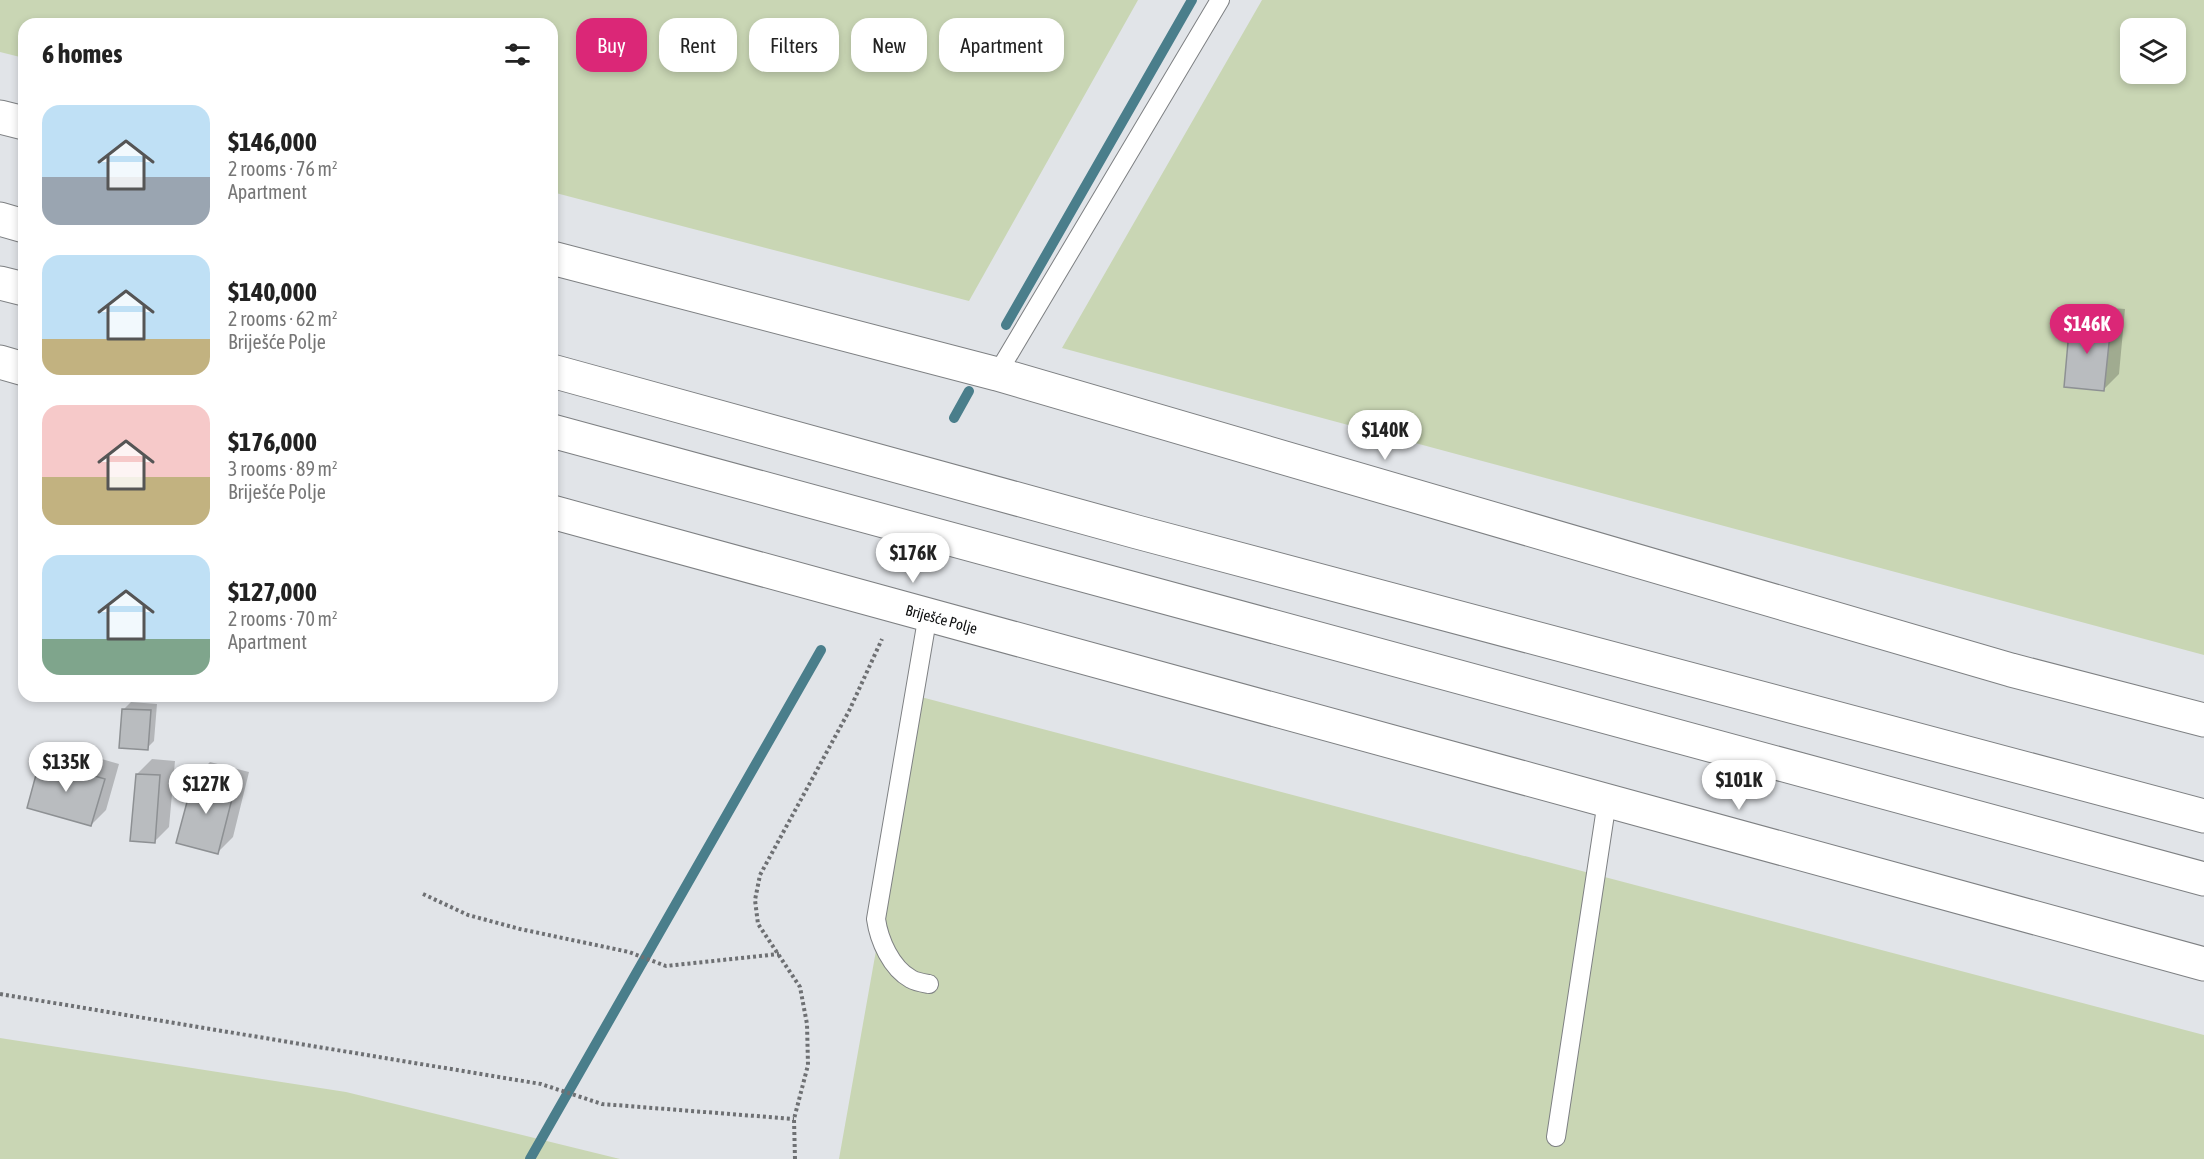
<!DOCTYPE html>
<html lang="en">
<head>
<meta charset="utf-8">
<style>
	:root { --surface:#fff; --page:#f2f2f2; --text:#222; --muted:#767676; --accent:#db2777 }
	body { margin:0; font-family:"Asap Condensed",sans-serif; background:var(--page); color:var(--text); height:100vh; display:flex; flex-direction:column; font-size:22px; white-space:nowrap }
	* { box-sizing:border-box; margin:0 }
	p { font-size:20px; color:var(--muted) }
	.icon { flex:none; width:33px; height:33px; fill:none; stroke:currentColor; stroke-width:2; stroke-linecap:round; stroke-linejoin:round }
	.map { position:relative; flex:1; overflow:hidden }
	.drawer { position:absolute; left:18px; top:18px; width:540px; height:684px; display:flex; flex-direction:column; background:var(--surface); border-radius:18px; box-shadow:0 3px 9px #0003 }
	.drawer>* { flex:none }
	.top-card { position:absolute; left:576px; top:18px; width:570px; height:54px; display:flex; gap:12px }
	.tools { position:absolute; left:2120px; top:18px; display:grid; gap:12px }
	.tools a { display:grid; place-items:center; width:66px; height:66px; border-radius:12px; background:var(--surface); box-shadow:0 3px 9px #0003; font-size:30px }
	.price { position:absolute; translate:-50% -51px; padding:0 14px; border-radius:21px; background:#fff; color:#222; font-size:20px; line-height:39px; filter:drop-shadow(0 2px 3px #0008) }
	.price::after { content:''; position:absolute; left:50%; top:36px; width:18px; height:14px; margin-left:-9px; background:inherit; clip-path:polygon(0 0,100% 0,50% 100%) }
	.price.selected { background:var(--accent); color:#fff }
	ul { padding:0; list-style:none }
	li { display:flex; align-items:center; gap:18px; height:150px; padding:0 24px }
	li span { display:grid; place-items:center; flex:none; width:168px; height:120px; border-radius:18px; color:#555 }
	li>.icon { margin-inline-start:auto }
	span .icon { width:72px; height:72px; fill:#fffc; stroke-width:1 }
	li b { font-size:26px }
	h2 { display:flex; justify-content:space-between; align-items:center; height:72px; padding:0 24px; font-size:26px }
	.chip { padding:0 21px; border-radius:18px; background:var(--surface); box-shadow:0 3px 9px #0003; font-size:21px; line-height:54px }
	.chip.selected { background:var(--accent); color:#fff }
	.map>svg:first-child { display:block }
</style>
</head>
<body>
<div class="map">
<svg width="2204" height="1159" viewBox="0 0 2204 1159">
	<rect width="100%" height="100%" fill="#e1e4e8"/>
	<path fill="#c9d6b4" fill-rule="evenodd" d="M0,0H1138L969,301L552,192V24H24V58L0,52Z
		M1262,0H2204V655L1062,348ZM2130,28H2175V74H2130Z
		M921,697L2204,1035V1159H839Z
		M0,1038L346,1092L620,1159H0Z"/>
	<path fill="#0003" d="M2086,306L2125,309L2119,374L2104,389L2071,321Z
		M131,702L157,704L154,741L147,748L123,710Z
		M56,746L119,764L106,810L91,825L42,761Z
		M152,759L175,761L169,827L154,842L137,774Z
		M210,762L249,772L233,837L218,852L195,777Z"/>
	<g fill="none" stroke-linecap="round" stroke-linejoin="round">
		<path stroke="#4a7e8b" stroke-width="10" d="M1006,325L1192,0
			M954,418L969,391
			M530,1159L821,650"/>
	</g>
	<path fill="#b9bcbf" stroke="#8d9093" stroke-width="1.5" d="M2070,320L2111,324L2104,391L2064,387Z
		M122,709L151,710L148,750L119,748Z
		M40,760L105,779L91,826L27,808Z
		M136,774L160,775L155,843L130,841Z
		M194,776L235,787L218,854L176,843Z"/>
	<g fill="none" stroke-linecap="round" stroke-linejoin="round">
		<defs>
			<path id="lane" d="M997,374L1220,0
				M928,614L876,919C879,940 891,968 911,979C916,982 923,983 929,984
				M1556,1137L1607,801"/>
			<g id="street">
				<path d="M0,117L24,123"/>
				<path d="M552,258L997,374L2011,670L2204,720"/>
				<path d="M0,362L24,369"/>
				<path id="s1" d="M552,512L2204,964"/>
			</g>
			<path id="highway" d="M0,219L24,226
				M0,283L24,289
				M552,371L1137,532L2204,816
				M552,431L2204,879"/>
		</defs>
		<use href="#lane" stroke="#7e8083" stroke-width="20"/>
		<use href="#street" stroke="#7e8083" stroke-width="35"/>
		<use href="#highway" stroke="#7e8083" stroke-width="35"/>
		<path stroke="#6e7073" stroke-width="4" stroke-dasharray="3 3" stroke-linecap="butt" d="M423,894L468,915L520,929L629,952L666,966L779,954
			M0,994L541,1084L602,1104L794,1119
			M795,1159L794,1119L808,1065L807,1024L800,987L758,924L755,900L760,875L849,711L882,639"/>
		<use href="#lane" stroke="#fff" stroke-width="18"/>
		<use href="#street" stroke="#fff" stroke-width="33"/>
		<use href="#highway" stroke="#fff" stroke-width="33"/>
	</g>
	<g text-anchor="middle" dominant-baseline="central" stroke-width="4.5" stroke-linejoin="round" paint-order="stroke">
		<g font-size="15" fill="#0c0d0e" stroke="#e1e4e8">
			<text stroke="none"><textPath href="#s1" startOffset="404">Briješće Polje</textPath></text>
		</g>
	</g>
</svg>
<div class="tools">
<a><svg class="icon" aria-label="layers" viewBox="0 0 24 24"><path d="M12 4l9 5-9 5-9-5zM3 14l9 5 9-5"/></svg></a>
</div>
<b class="price selected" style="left:2087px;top:355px">$146K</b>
<b class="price" style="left:1385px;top:461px">$140K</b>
<b class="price" style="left:913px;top:584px">$176K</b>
<b class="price" style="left:66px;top:793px">$135K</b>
<b class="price" style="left:1739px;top:811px">$101K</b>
<b class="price" style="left:206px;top:815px">$127K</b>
<div class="top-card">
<a class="chip selected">Buy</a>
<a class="chip">Rent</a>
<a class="chip">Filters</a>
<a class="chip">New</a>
<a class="chip">Apartment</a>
</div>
<section class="drawer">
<h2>6 homes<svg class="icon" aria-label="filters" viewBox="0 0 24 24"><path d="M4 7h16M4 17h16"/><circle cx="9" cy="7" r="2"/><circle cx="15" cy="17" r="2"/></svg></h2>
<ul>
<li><span style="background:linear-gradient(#bfe0f5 60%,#9aa5b1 0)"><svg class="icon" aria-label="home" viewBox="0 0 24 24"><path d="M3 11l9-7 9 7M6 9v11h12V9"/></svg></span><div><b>$146,000</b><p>2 rooms · 76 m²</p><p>Apartment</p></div></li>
<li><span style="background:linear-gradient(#bfe0f5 70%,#c2b280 0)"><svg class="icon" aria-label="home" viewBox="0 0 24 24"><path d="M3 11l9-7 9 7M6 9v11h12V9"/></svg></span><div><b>$140,000</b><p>2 rooms · 62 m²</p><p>Briješće Polje</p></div></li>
<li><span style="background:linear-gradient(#f6c9c9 60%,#c2b280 0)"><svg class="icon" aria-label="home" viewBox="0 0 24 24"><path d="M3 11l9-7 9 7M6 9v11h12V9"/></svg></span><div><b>$176,000</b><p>3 rooms · 89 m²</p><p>Briješće Polje</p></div></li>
<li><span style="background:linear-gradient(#bfe0f5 70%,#7fa58c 0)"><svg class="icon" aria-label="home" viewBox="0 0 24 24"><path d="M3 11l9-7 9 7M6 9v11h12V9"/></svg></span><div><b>$127,000</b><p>2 rooms · 70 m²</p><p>Apartment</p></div></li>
</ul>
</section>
</div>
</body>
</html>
